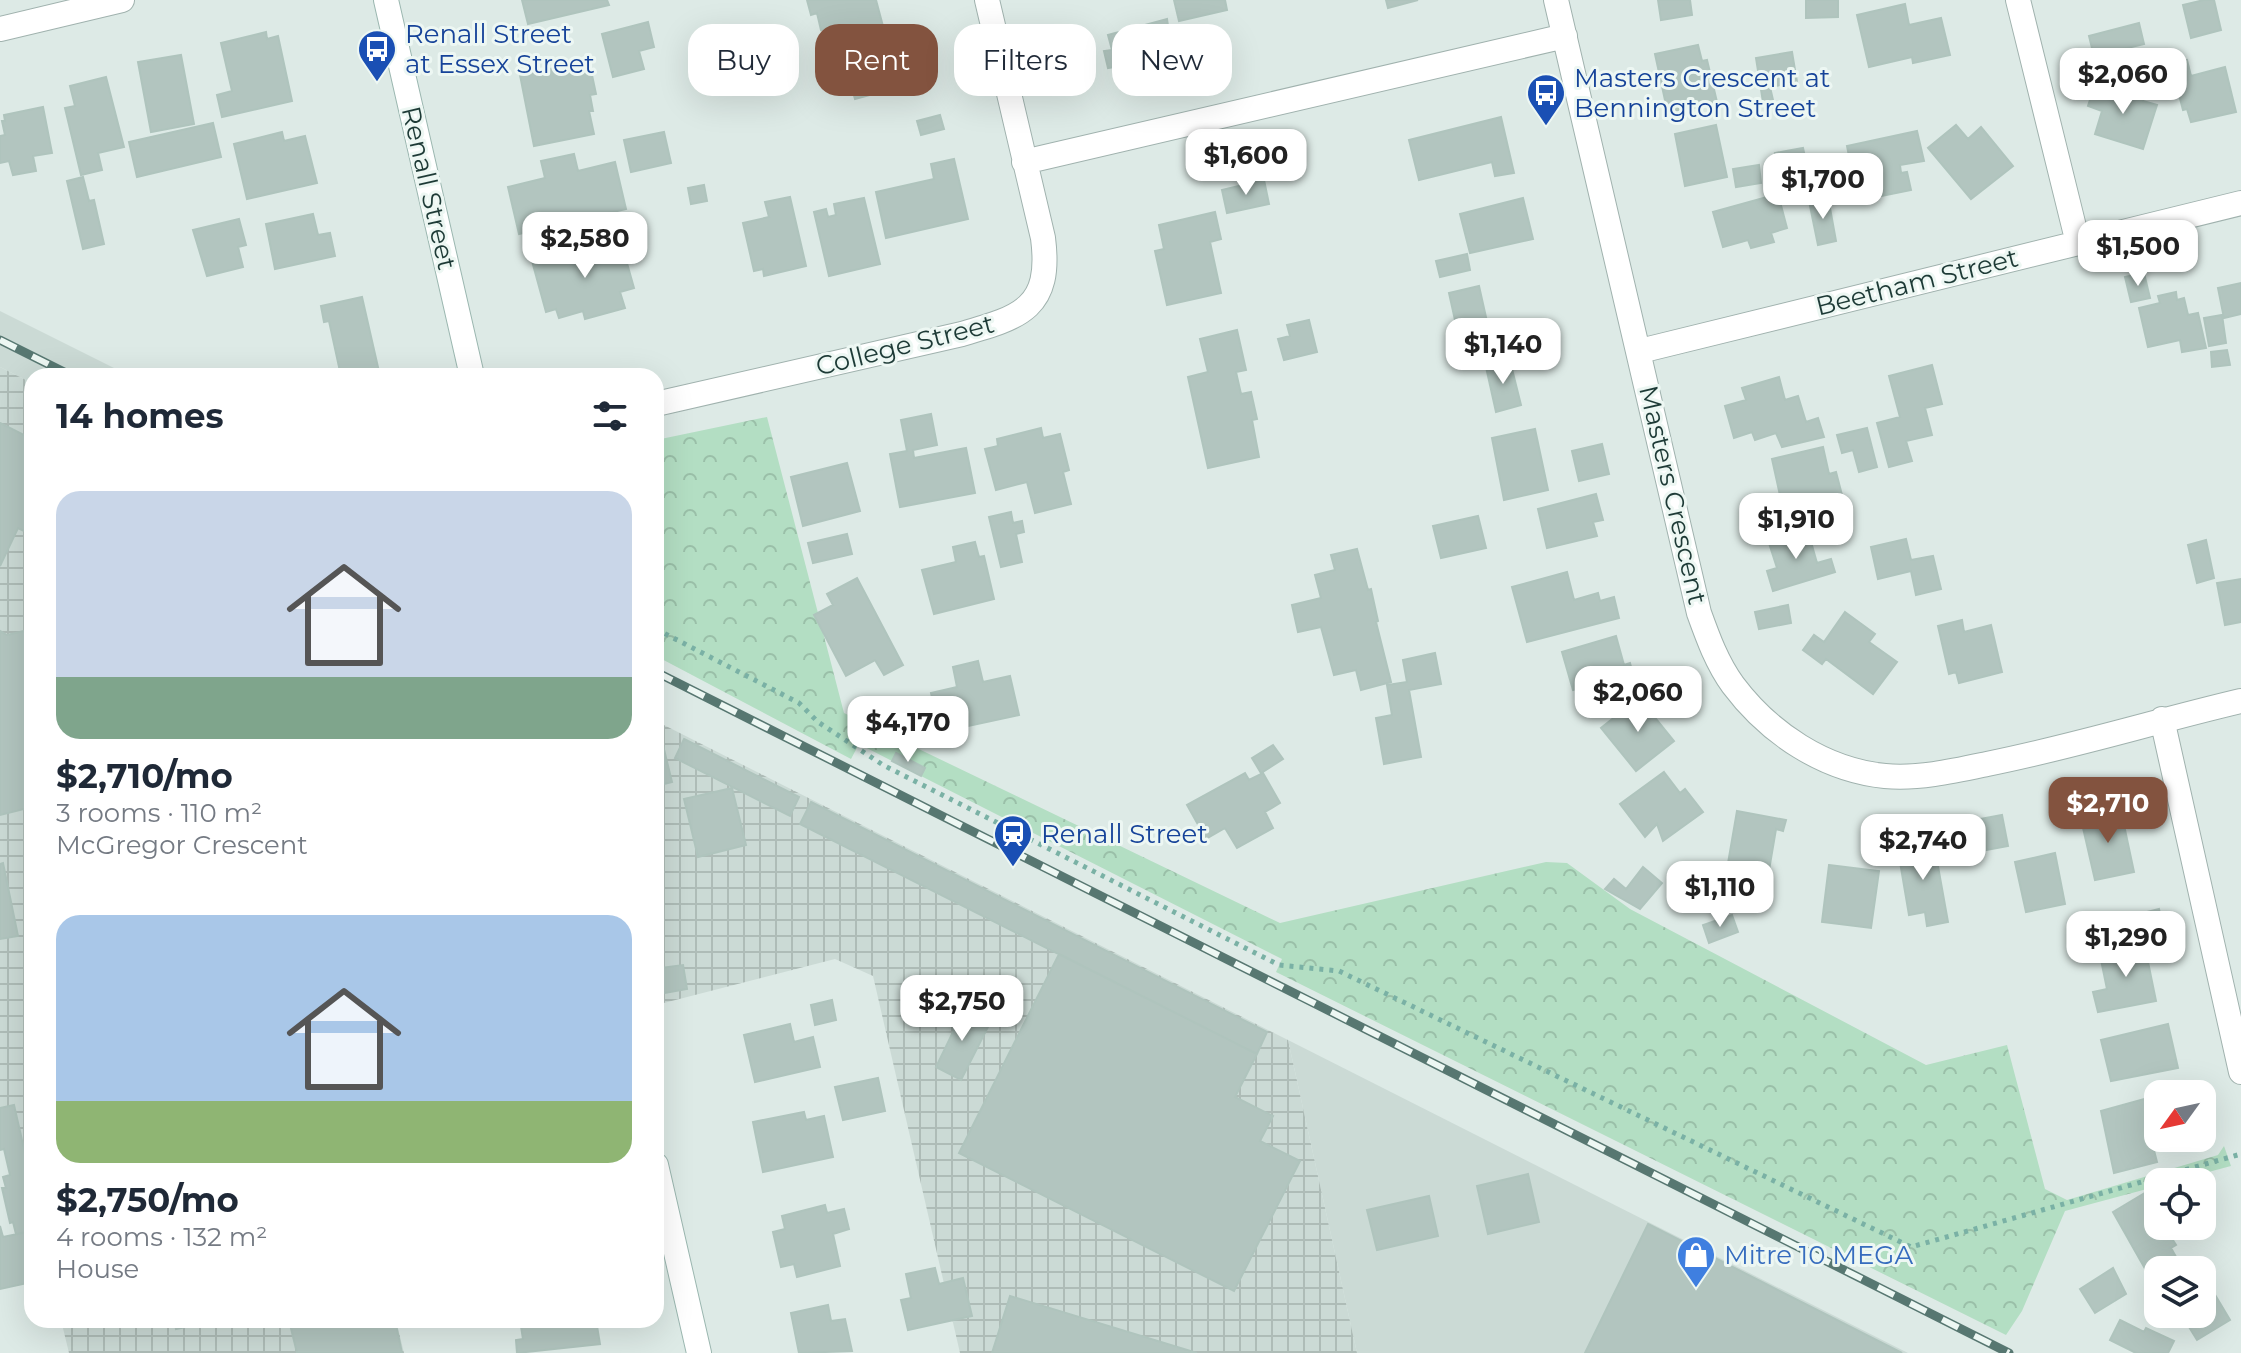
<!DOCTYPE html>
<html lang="en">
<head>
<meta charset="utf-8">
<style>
	:root { --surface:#fff; --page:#f2f2f3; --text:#1f2937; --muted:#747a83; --accent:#83533f }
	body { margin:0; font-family:Montserrat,sans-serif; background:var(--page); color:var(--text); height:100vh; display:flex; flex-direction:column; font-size:30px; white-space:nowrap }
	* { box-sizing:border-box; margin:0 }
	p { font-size:26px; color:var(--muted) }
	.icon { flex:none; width:44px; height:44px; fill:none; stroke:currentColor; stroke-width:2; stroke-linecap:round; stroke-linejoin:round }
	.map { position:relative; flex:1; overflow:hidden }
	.panel { position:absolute; left:24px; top:368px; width:640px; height:960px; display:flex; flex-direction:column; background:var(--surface); border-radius:24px; box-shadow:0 8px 32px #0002 }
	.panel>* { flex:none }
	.guide { position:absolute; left:688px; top:24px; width:760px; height:72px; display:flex; gap:16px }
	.needle { width:52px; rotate:237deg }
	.fabs { position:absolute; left:2144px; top:1080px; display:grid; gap:16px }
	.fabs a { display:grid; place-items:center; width:72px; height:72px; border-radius:16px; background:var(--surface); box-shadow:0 8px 32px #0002; font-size:40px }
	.price { position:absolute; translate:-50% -68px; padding:0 18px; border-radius:16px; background:#fff; color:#222; font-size:26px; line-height:52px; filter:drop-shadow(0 2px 4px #0008) }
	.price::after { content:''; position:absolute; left:50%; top:48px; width:24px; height:18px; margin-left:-12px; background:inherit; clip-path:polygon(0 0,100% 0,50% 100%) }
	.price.current { background:var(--accent); color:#fff }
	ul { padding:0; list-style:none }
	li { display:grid; align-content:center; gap:16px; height:424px; padding:0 32px }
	li span { display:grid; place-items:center; height:248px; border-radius:24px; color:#555 }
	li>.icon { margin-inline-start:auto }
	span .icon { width:144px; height:144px; fill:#fffc; stroke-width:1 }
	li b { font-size:34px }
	h2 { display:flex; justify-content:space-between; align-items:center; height:96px; padding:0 32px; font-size:34px }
	.tag { padding:0 28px; border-radius:24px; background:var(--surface); box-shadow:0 8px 32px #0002; font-size:28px; line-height:72px }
	.tag.current { background:var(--accent); color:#fff }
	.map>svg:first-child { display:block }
</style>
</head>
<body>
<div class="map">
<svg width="2241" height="1353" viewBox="0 0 2241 1353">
	<defs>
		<pattern id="industrial-grid" width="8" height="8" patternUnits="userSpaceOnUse" patternTransform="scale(2)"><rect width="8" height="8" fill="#cbdad5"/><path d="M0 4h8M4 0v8" fill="none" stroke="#aebcb7"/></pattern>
		<pattern id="park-crowns" width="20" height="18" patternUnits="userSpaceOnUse" patternTransform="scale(2)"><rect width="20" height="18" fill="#b3dec3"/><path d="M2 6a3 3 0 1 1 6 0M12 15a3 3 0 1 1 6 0" fill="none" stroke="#9abfa8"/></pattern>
	</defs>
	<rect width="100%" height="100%" fill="#ddeae6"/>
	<path fill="#cbdad5" d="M0,311L130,376H32V383L0,367Z
		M1288,1040L1908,1353H1357Z"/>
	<path fill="url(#industrial-grid)" d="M0,367L32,383V1201L0,1117Z
		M656,721L1288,1040L1357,1353H960L873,976L835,959L656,1005Z
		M61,1320H396L404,1353H69Z"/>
	<path fill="url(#park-crowns)" d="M767,417L844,713L1280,923L1546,862L1567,863L1630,909L1926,1065L2007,1045L2045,1189L2067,1200L2218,1155L2224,1146L2231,1166L2171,1182H2158V1186L2065,1211L2022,1311L2006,1335L1276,972L1282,959L921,776L924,767L897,753L892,761L859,744L851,759L656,656V440Z"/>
	<path fill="#b2c5bf" stroke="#afc4bd" stroke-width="2" d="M522,0H607L609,5L528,24Z
		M807,0H876L884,30L838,41L835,27L821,30L817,13L811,15Z
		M1174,0H1225L1227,10L1179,21Z
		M1386,0H1418L1388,8Z
		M1658,0H1690L1692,15L1661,20Z
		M1806,0H1838V17L1806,18Z
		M2204,0H2214L2221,30L2191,38L2183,5Z
		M1905,4L1909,25L1941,18L1950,55L1913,63L1912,57L1869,67L1857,15Z
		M1167,19L1171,47L1194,44L1199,76L1138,89L1137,79L1117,83L1114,67L1108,68L1104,51L1112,50L1108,35Z
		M648,22L654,47L639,51L644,69L613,77L602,34Z
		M2139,23L2144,44L2094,56L2089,36Z
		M266,32L267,39L278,36L292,101L222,117L217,95L232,91L221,43Z
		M928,33L934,52L911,58L917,82L855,99L843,57Z
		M1698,45L1702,61L1707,60L1717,102L1668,114L1655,54Z
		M1792,52L1797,82L1770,87L1773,100L1763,102L1756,58Z
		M181,55L194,124L151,132L138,62Z
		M2187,60L2191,76L2225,67L2236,112L2191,122L2187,109L2183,110L2171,64Z
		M589,61L596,94L590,95L593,111H589L594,134L534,146L520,75Z
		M106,77L124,147L98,153L102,170L81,175L65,108L75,106L70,86Z
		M2095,85L2118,92L2119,88L2145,96L2143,101L2157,105L2143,149L2095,134L2102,111L2088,106Z
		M43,107L52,153L33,156L36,171L13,175L9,161L0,163V136L5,135L2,121H5L4,115Z
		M940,115L944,129L921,135L917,121Z
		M1501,117L1514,173L1495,176L1492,162L1419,180L1409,140Z
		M213,123L221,157L137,177L129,142Z
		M1716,125L1727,177L1685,186L1675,134Z
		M1956,125L1968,139L1981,127L2013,166L1971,199L1928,148Z
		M1917,131L1924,161L1900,165L1901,173L1907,172L1911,190L1876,197L1875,193L1857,196L1847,146Z
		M282,132L284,141L305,136L317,183L247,199L234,144Z
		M664,132L671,163L631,172L624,140Z
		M1803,148L1807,166L1778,172L1775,153Z
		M574,154L578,171L615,162L626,209L519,234L508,187L545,178L541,161Z
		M954,159L968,219L886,238L876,192L934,179L931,164Z
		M1759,165L1761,183L1736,187L1733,169Z
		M83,177L89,201L94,200L104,244L83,249L67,181Z
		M1264,180L1269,204L1227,213L1222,190Z
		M704,185L707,201L691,204L688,188Z
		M1778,194L1787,228L1771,233L1774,242L1751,248L1748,240L1723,247L1713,212Z
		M790,197L806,266L764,276L763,269L754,271L743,223L769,217L765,202Z
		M1828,197L1836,241L1818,245L1809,201Z
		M864,198L880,264L829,276L814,212L826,209L828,217L836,215L834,204Z
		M1523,198L1533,239L1470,253L1460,214Z
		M1215,212L1221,239L1210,242L1221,293L1167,305L1155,251L1164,249L1159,225Z
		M313,214L318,235L330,233L335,256L275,269L266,224Z
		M239,219L246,245L238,247L243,267L207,276L193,230Z
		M610,239L612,245L621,242L634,288L620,292L625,308L585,319L583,311L559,318L556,309L546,312L532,261Z
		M1467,254L1470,270L1440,277L1436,261Z
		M2144,273L2150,298L2131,302L2125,277Z
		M2241,283V314L2224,318L2218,288Z
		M1479,286L1490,335L1474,339L1471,326L1457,329L1449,293Z
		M2176,292L2177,300L2184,298L2188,315L2198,313L2206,348L2182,352L2180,340L2148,347L2139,308L2160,303L2158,296Z
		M362,297L380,376H341L329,321L324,322L321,306Z
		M2222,315L2226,343L2209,346L2204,318Z
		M1309,320L1317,352L1284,360L1278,339L1290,336L1287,325Z
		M1237,330L1246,370L1236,372L1241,394L1251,392L1257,419L1252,420L1259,457L1208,468L1188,377L1208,372L1200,339Z
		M2227,350L2230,365L2212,367L2211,352Z
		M1510,361L1521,405L1496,412L1486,367Z
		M1932,365L1942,404L1925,408L1932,435L1906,441L1912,461L1889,467L1877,423L1900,417L1889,376Z
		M1779,377L1785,400L1798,396L1806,422L1818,418L1824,437L1782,447L1776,433L1755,440L1752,432L1734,438L1725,406L1746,400L1742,388Z
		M931,414L937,445L913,450L914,458L966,448L975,493L900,507L890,454L907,451L901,420Z
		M0,423L32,439V535L18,528L0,566Z
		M1041,428L1043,438L1060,434L1069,470L1063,472L1071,504L1035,513L1027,482L996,490L985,449L998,446L997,439Z
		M1867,428L1877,467L1859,472L1853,450L1842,453L1837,435Z
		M1535,429L1548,490L1504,500L1492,438Z
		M1602,444L1609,474L1579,481L1572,451Z
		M1823,447L1829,474L1836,472L1842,495L1783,509L1772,459Z
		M847,463L860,511L803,526L791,477Z
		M1596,494L1603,520L1593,522L1597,536L1547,548L1538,509Z
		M1011,512L1013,523L1022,521L1024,532L1016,534L1022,562L1001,567L989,517Z
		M1478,516L1486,548L1441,558L1433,526Z
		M1807,528L1817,563L1831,559L1835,572L1773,591L1767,571L1777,568L1768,540Z
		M847,534L852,554L813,563L808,543Z
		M1906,539L1911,560L1933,556L1941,589L1916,595L1911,571L1878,579L1871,547Z
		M2206,540L2214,578L2197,583L2188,545Z
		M975,542L979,557L984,556L994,599L934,614L922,570L956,562L953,547Z
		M1357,549L1368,590L1371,589L1378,621L1376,622L1391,682L1361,690L1356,670L1334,675L1321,627L1298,632L1292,605L1321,598L1315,575L1335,570L1331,555Z
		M1567,572L1574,600L1598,593L1600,601L1614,597L1619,618L1527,642L1512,587Z
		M857,578L903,665L884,675L875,660L846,676L814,615L833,605L827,594Z
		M2241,579V622L2225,625L2217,583Z
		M1788,605L1791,623L1759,629L1755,612Z
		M1845,612L1875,634L1869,642L1897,662L1873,694L1826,659L1822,664L1803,650L1814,635L1824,642Z
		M1962,620L1964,632L1991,625L2002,672L1959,683L1956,672L1949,674L1938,626Z
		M32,629V807L0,815V631L7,635Z
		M1616,636L1624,665L1630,663L1636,686L1588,700L1585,687L1573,690L1562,652Z
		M1435,653L1441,684L1409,690L1421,757L1384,764L1376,718L1392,715L1387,685L1407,682L1403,660Z
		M978,661L983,682L1010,676L1019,715L940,732L931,693L957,687L953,667Z
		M1639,698L1674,741L1636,771L1601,728Z
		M656,717L672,782L656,786Z
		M684,739L799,797L790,816L675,758Z
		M1273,745L1283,759L1261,773L1252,758Z
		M896,753L925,768L921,776L892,761Z
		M1664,772L1680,793L1685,789L1703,812L1663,841L1657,824L1645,837L1620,804Z
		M1245,773L1249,780L1263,773L1280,803L1265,812L1273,828L1237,848L1225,828L1206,839L1187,805Z
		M732,788L746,845L698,857L684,799Z
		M811,802L1267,1032L1257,1054L800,824Z
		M1737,811L1786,820L1783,831L1776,829L1767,882L1726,875Z
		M2121,811L2134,872L2095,880L2081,819Z
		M2002,815L2008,846L1986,850L1980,819Z
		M1912,842L1913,848L1934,844L1948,922L1927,926L1925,912L1909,915L1897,844Z
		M2055,853L2065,904L2026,912L2015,862Z
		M3,863L18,936L0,939V864Z
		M1829,865L1879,871L1871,928L1822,922Z
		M1643,867L1662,883L1640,909L1605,889L1614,879L1626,889Z
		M2159,909L2164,931L2092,949L2087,927Z
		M1732,915L1738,932L1709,943L1703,925Z
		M2151,945L2154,960L2148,962L2156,1001L2098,1012L2093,992L2107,989L2100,955Z
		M1059,954L1257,1054L1235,1097L1273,1116L1260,1141L1300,1161L1234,1291L959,1153Z
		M683,965L687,989L664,993L660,968Z
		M832,1000L836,1020L815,1025L811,1005Z
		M959,1007L990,1023L961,1080L936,1067L955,1028L950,1025Z
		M790,1024L794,1042L813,1037L820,1067L755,1082L744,1035Z
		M2168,1024L2178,1068L2111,1081L2101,1040Z
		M878,1078L885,1111L843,1120L835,1087Z
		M2148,1098L2155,1125L2148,1127L2157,1162L2114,1173L2101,1111Z
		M14,1105L32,1184V1231L16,1234L13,1222L10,1223L2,1188H6L3,1177L10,1175L4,1149L0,1150V1108Z
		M804,1112L806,1120L824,1116L833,1157L763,1172L753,1122Z
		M1528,1174L1539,1222L1488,1234L1477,1186Z
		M2145,1193L2158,1216V1226H2164L2176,1245L2171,1248L2180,1264L2170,1270H2158V1277L2152,1281L2113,1212Z
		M1429,1196L1438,1236L1377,1250L1367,1210Z
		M825,1205L827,1213L844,1209L849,1229L833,1234L840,1266L797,1277L794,1264L781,1267L773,1232L785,1229L782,1216Z
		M1648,1224L1902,1353H1585Z
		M0,1226L3,1237L32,1231V1282L0,1289Z
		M935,1268L939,1284L963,1278L972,1316L908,1330L901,1300L911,1298L906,1274Z
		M2113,1268L2126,1294L2095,1313L2080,1289Z
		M2202,1273L2230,1320L2197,1340L2181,1314H2202Z
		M1010,1296L1197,1353H992Z
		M828,1305L831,1321L845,1319L852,1351L799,1353L791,1313Z
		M174,1320H219L176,1329Z
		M289,1320H395L402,1353H297Z
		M520,1320H596L600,1344L517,1353L516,1340L523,1339Z
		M2120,1320L2144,1332L2146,1328L2174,1341L2168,1353H2136L2110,1340Z"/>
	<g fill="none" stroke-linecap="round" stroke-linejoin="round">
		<defs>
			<path id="street" d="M1556,0L1699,613C1708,638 1717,663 1733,685C1769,733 1824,770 1885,776C1919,779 1954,771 1987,764C2073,747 2156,721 2241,701
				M2018,0L2078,243
				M0,29L122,0
				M1024,162L1565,36
				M1640,351L2241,203
				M656,404L962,334C1021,317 1052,308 1043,238L987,0
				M2162,719L2241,1072"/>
			<path id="secondary" d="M386,0L472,376
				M656,1165L699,1353"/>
		</defs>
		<use href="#street" stroke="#a0b2ae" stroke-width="26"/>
		<use href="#secondary" stroke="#9bb7b0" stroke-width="26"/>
		<path stroke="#7ab1a5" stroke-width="5" stroke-dasharray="4 6" stroke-linecap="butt" d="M656,629L799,703L818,722L883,765L1279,965L1339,971L1911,1247L2241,1154"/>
		<use href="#street" stroke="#fff" stroke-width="24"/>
		<use href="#secondary" stroke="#fff" stroke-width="24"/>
		<defs>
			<path id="rail" d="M0,340L72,376
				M656,672L2009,1353"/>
		</defs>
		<use href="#rail" stroke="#577771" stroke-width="9"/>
		<use href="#rail" stroke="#edf7f3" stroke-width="6" stroke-dasharray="18" stroke-linecap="butt"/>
	</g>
	<defs>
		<symbol id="bus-pin" viewBox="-11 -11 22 30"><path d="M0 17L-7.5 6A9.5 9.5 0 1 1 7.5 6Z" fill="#1a4fb4" stroke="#edf7f3"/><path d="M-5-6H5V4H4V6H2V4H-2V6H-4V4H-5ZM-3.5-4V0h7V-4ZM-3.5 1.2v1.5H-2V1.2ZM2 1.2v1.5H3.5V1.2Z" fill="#fff"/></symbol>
		<symbol id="station-pin" viewBox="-11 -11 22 30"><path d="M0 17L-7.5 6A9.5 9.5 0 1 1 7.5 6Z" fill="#1a4fb4" stroke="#edf7f3"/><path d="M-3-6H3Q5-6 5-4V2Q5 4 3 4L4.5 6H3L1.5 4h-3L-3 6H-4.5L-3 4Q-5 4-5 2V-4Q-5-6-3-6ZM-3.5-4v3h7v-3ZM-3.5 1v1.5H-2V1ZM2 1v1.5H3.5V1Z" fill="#fff"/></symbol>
		<symbol id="shop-pin" viewBox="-11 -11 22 30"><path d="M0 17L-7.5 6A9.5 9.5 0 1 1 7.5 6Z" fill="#3f7fe0" stroke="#edf7f3"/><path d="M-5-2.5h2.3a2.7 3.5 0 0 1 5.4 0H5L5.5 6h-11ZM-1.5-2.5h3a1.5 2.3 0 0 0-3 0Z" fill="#fff"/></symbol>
	</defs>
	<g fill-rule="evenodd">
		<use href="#bus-pin" x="355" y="27" width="44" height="60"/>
		<use href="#bus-pin" x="1524" y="71" width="44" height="60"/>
		<use href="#station-pin" x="991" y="812" width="44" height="60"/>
		<use href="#shop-pin" x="1674" y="1233" width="44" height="60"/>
	</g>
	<g text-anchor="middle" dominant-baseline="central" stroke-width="6" stroke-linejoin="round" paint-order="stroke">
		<g font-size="26" fill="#164399" stroke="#edf7f3" text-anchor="start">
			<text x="405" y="34">Renall Street<tspan x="405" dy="30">at Essex Street</tspan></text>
			<text x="1574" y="78">Masters Crescent at<tspan x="1574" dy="30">Bennington Street</tspan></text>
			<text x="1041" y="834">Renall Street</text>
		</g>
		<g font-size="26" fill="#1d3a36" stroke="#edf7f3">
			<text transform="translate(429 188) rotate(77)">Renall Street</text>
			<text transform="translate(1917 282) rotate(-14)">Beetham Street</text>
			<text transform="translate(905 345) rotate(-14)">College Street</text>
			<text transform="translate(1673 495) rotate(77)">Masters Crescent</text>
		</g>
		<g font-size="26" fill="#366cbe" stroke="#edf7f3" text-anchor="start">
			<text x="1724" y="1255">Mitre 10 MEGA</text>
		</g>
	</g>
</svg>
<div class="fabs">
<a><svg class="needle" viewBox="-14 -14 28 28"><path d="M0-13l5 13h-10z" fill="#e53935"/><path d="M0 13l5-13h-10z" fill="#747a83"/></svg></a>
<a><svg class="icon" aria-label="locate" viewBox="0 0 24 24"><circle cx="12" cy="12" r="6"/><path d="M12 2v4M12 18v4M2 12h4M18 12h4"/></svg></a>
<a><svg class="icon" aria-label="layers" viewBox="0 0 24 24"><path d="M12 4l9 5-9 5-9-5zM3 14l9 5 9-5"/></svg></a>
</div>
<b class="price" style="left:2123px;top:116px">$2,060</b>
<b class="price" style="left:1246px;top:197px">$1,600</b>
<b class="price" style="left:1823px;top:221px">$1,700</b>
<b class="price" style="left:585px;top:280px">$2,580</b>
<b class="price" style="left:2138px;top:288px">$1,500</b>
<b class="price" style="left:1503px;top:386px">$1,140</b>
<b class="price" style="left:1796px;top:561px">$1,910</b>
<b class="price" style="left:1638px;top:734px">$2,060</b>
<b class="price" style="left:908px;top:764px">$4,170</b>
<b class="price current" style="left:2108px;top:845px">$2,710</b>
<b class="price" style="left:1923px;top:882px">$2,740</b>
<b class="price" style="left:1720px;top:929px">$1,110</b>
<b class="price" style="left:2126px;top:979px">$1,290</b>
<b class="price" style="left:962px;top:1043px">$2,750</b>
<div class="guide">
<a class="tag">Buy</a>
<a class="tag current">Rent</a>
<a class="tag">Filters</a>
<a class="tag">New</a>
</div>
<section class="panel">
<h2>14 homes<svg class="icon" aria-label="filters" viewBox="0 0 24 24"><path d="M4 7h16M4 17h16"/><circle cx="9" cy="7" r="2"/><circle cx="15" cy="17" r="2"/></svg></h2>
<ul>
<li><span style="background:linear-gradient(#c9d6e8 75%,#7fa58c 0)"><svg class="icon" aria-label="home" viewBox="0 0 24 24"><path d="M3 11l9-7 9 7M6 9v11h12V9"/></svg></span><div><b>$2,710/mo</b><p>3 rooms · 110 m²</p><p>McGregor Crescent</p></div></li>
<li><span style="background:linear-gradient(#a9c7e8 75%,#8fb573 0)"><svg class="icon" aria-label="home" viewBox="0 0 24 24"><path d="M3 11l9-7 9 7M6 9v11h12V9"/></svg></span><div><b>$2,750/mo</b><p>4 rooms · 132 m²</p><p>House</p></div></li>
</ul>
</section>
</div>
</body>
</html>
